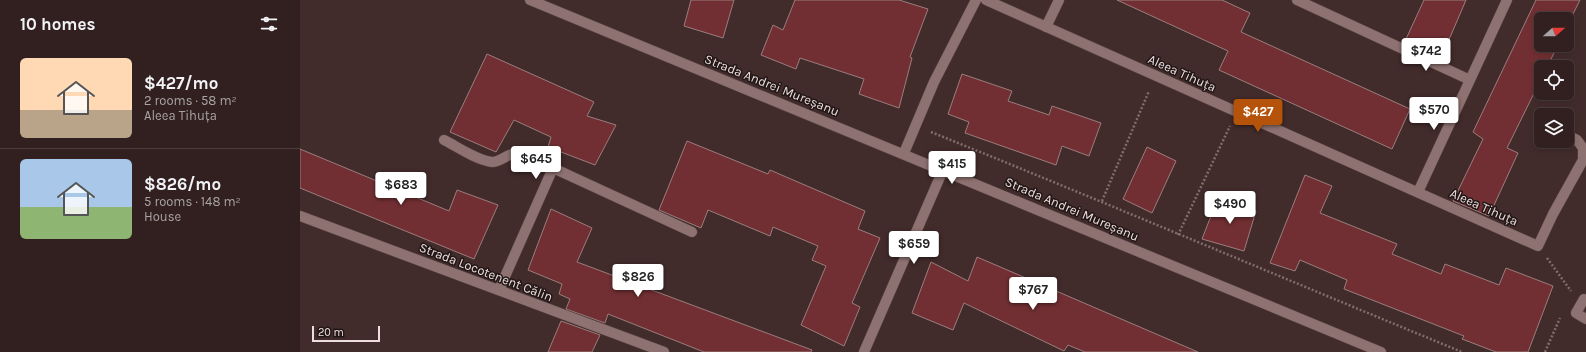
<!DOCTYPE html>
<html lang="en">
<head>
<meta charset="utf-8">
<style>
	:root { --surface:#322020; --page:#3d2d2d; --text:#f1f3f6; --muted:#a8a3a5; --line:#4d3e3e; --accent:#b45309 }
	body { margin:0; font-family:Karla,sans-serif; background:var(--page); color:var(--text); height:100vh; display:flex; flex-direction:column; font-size:15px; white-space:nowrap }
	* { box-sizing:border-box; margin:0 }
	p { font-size:13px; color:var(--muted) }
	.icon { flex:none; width:22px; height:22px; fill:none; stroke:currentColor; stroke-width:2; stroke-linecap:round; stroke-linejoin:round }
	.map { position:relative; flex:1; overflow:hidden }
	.side { display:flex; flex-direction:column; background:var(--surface); width:300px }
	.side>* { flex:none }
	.needle { width:26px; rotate:69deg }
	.fabs { position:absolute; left:1234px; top:12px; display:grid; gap:8px }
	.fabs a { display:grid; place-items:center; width:40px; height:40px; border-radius:6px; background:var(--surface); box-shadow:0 2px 6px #0003,0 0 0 1px var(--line); font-size:20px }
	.scale { position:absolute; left:12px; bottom:10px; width:68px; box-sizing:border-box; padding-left:4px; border:2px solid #eddddc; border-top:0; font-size:11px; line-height:14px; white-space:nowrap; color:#eddddc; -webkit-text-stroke:3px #211616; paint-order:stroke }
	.price { position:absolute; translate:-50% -34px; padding:0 9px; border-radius:4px; background:#fff; color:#222; font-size:13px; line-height:26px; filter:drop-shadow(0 1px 2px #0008) }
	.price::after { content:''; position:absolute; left:50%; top:24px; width:12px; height:9px; margin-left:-6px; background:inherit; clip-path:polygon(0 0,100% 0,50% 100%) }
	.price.current { background:var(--accent); color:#fff }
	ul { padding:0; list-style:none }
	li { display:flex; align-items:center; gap:12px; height:100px; padding:0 20px }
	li+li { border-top:1px solid var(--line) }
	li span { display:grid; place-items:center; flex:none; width:112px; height:80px; border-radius:6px; color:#555 }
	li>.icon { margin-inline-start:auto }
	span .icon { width:48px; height:48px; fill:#fffc; stroke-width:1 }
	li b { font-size:17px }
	h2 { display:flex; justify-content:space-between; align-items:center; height:48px; padding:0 20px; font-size:17px }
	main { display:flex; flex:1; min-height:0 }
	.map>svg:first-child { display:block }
</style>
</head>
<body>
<main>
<section class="side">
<h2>10 homes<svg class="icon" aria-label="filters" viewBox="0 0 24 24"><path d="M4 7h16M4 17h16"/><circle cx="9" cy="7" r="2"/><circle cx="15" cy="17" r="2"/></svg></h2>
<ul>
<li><span style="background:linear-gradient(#ffd9b3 65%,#b9a48a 0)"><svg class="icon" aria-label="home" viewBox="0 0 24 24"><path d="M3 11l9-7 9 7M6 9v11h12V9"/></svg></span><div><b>$427/mo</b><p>2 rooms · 58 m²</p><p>Aleea Tihuța</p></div></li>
<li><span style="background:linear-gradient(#a9c7e8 60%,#8fb573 0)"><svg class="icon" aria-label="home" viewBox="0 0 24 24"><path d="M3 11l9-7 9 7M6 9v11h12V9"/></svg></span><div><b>$826/mo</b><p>5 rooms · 148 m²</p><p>House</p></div></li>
</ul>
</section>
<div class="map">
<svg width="1286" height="352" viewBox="0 0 1286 352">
	<rect width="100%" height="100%" fill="#422b2b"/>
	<path fill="#712f33" stroke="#9a7e7d" d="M391,0H434L423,38L384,26Z
		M495,0H599L628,9L610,57L612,58L599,108L559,94L564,79L500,58L496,69L461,55L473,25L483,30Z
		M817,0H922L950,13L941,32L1110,109L1092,149L919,70L928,51Z
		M1124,0H1166L1142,56L1106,39Z
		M1236,0H1280L1267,26V19H1241V45H1258L1247,67H1241V79L1207,148L1218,153L1189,216L1153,201L1183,139L1173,132Z
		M187,54L294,102L287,116L316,125L295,165L248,147L251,137L214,120L196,152L150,132Z
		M662,74L712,91L708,101L749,115L752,106L801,123L789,156L762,146L756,165L665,133L669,122L648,114Z
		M387,141L468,174L470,170L565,211L558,229L580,238L552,303L560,307L544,346L501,325L526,266L512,260L518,246L473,227L470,236L408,210L401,228L359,210Z
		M847,147L876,161L852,213L823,199Z
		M0,149L149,211L157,190L198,205L174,259L0,188Z
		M1005,175L1032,186L1020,213L1097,244L1092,254L1141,274L1145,264L1199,285L1206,268L1253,286L1228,352H1196L1162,339L1164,336L1044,289L1047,280L1000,260L995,271L970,263Z
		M918,198L956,211L944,251L902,239Z
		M251,209L292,228L277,262L512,350L511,352H404L308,314L305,323L266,309L270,299L259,294L262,284L228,270Z
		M677,257L898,352H785L768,345L764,351L664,303L653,330L612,313L631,262L668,281Z
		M261,321L300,335L292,352H248Z"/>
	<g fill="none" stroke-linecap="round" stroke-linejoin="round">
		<defs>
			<path id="street" d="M686,0L1238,246L1253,214L1283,160V148L1277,140L1267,135
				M997,0L1170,80L1207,0
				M746,27L759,0
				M144,140C158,147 176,160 192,162C200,162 205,156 212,154C221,152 245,164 253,168L199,290
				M604,153L634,82L676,0
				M253,168L392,232
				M1118,192L1170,80
				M0,216L364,352
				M1286,300L1284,299L1276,313L1286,319"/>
			<path id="secondary" d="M230,0L1081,352
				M564,352L643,170"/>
		</defs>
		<use href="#street" stroke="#5b4847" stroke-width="11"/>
		<use href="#secondary" stroke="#5b4847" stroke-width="11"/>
		<path stroke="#826d6d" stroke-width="2.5" stroke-dasharray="2 2" stroke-linecap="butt" d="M631,132C809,204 985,279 1162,352
			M802,201L849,91
			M878,235L930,126
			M1247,258L1271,291
			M1245,352L1260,318"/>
		<use href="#street" stroke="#8e7271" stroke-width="10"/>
		<use href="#secondary" stroke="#8e7271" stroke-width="10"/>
	</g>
	<g text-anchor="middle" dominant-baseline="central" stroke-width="3" stroke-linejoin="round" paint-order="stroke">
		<g font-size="13" fill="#eddddc" stroke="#211616">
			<text transform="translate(882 73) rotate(24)">Aleea Tihuța</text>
			<text transform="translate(472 85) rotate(22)">Strada Andrei Mureșanu</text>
			<text transform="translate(1184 207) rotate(24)">Aleea Tihuța</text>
			<text transform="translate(772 209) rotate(23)">Strada Andrei Mureșanu</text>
			<text transform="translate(186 272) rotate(21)">Strada Locotenent Călin</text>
		</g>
	</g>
</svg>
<div class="fabs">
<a><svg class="needle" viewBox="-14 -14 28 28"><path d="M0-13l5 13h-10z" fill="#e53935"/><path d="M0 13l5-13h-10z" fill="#a8a3a5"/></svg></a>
<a><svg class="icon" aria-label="locate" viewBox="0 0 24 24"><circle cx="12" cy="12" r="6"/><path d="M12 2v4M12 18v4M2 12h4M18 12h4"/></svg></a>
<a><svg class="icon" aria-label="layers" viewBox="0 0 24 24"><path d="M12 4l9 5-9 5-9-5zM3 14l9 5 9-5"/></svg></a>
</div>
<div class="scale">20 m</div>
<b class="price" style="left:1126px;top:72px">$742</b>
<b class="price" style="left:1134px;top:131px">$570</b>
<b class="price current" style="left:958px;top:133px">$427</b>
<b class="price" style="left:236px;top:180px">$645</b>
<b class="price" style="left:652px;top:185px">$415</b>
<b class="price" style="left:101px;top:206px">$683</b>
<b class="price" style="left:930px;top:225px">$490</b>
<b class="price" style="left:614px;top:265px">$659</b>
<b class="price" style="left:338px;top:298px">$826</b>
<b class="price" style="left:733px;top:311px">$767</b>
</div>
</main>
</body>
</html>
